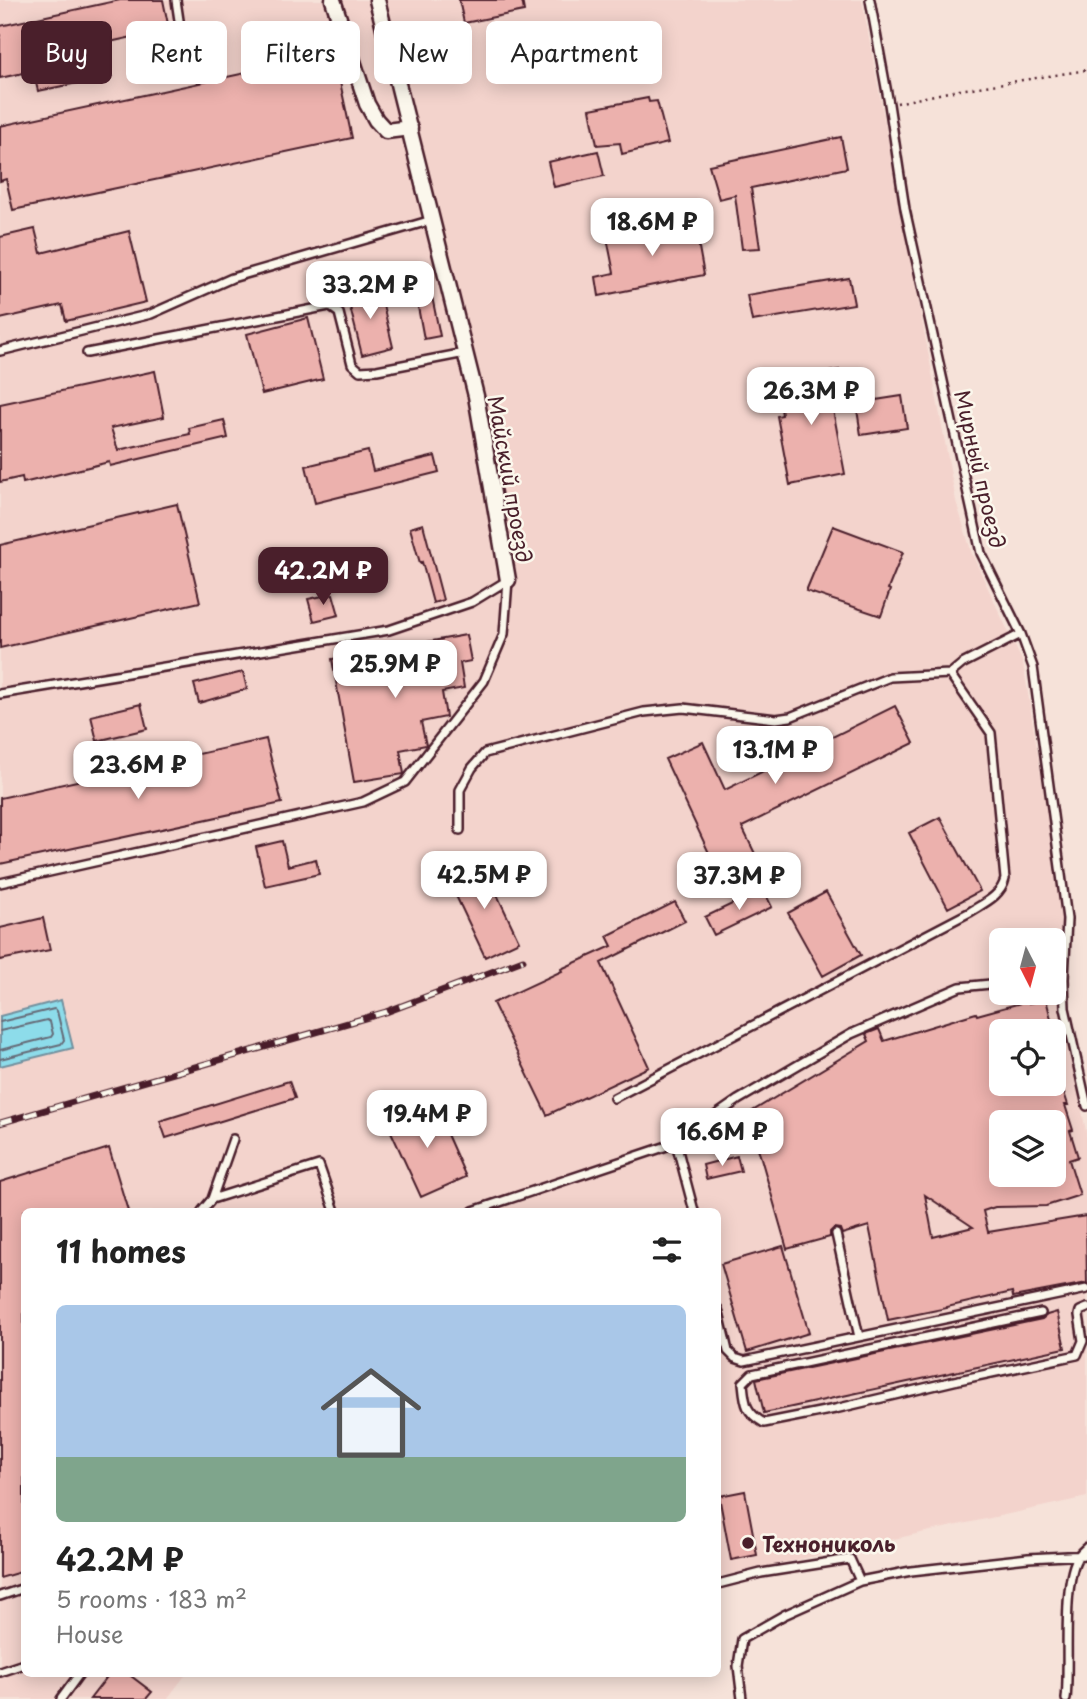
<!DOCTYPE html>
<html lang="en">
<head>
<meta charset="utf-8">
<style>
	:root { --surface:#fff; --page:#f6f6f6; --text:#222; --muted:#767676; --line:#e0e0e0; --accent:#4a1f2b }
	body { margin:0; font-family:"Playpen Sans",sans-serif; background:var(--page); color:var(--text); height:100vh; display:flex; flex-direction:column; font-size:26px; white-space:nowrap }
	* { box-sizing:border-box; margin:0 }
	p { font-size:23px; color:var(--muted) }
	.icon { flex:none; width:38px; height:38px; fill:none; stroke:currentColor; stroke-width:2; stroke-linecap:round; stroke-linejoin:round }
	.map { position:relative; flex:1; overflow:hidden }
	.sheet { position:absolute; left:21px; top:1208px; width:700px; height:469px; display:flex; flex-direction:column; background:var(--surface); border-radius:10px; box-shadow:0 4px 18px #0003 }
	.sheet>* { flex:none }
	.banner { position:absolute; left:21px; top:21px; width:700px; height:63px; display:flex; gap:14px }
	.needle { width:46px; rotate:174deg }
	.buttons { position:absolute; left:989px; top:928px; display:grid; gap:14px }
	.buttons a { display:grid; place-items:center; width:77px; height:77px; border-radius:10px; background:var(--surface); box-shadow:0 4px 18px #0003; font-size:35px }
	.price { position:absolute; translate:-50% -60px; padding:0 16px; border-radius:14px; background:#fff; color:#222; font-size:23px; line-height:46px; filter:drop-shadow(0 2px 4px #0008) }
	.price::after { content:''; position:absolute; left:50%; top:42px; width:21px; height:16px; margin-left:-10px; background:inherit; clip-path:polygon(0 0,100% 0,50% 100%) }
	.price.active { background:var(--accent); color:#fff }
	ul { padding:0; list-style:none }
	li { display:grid; align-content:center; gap:14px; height:371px; padding:0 35px }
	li+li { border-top:2px solid var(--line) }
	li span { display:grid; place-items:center; height:217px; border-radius:10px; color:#555 }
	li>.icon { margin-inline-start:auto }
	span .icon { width:126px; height:126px; fill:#fffc; stroke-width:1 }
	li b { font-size:30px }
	h2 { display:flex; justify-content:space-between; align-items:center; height:84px; padding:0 35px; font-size:30px }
	.tag { padding:0 24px; border-radius:10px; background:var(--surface); box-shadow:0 4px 18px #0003; font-size:24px; line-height:63px }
	.tag.active { background:var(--accent); color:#fff }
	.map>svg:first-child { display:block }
</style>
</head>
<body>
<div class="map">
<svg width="1087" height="1699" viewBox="0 0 1087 1699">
	<rect width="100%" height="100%" fill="#f6e2d9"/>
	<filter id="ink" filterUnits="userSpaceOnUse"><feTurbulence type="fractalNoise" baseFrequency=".0143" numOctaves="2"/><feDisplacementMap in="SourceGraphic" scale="14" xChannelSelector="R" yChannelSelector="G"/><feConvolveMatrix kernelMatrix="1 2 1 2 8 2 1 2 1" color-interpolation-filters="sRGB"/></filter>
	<g filter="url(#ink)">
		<path fill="#f3d3cc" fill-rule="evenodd" d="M0,0H862L956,501L972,554L1023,663L1062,902L1061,998L1087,1137V1497L718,1577V1211H24V1673H187L167,1699H0ZM1001,940H1054V992H1001ZM1001,1031H1054V1083H1001ZM1001,1122H1054V1174H1001Z"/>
		<path fill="#8ddcea" stroke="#72909e" stroke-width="2" d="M61,1000L73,1048L0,1066V1016Z"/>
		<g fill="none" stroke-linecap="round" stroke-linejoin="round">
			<path stroke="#656b77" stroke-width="2" d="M0,1022L54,1009L57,1011L64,1040L61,1044L0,1059
				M0,1031L47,1020L50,1022L53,1034L51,1037L0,1050"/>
		</g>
		<path fill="#ecb1ad" stroke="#4a1f2b" stroke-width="2" fill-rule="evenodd" d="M120,0H163L169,29L105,43L112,76L38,91L33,71L0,78V26Z
			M459,0H522L524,11L464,23Z
			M595,39L601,64L587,65L582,42Z
			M334,54L352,138L13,210L6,179L0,181V126Z
			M648,98L649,102L657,101L668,143L622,154L620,143L597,145L590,109Z
			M841,137L847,168L751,188L760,248L742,249L735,195L719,199L709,165Z
			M598,151L604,176L554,187L548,162Z
			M694,220L704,275L599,296L596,277L614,273L607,238Z
			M35,229L41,253L129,231L146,302L66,321L62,305L0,319V237Z
			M427,272L440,336L424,339L412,275Z
			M849,278L854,304L752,321L747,295Z
			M379,288L393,347L362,355L347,295Z
			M308,318L323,379L262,394L247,334Z
			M839,370L845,397L831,399L845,474L790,485L777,416L782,415L777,382Z
			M155,371L164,417L111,428L118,450L190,434L189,428L224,420L228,438L110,466L109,462L23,483L22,477L0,482V404Z
			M902,396L907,428L861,435L856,403Z
			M368,451L373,471L435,456L439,472L315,503L306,466Z
			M177,504L200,602L0,648V545Z
			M423,524L443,600L433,603L422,562L420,563L410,528Z
			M833,526L903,552L888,589L890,590L881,616L806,591Z
			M333,594L339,615L314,621L308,599Z
			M466,635L471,661L460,663L464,688L442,692L446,717L421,722L426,745L400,750L404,774L354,782L332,659Z
			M243,672L247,689L199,703L194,684Z
			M141,704L147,729L97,741L91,716Z
			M895,706L914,743L742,827L761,866L723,883L665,759L703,742L725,790Z
			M266,739L282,803L0,864V798Z
			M940,817L980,891L948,908L909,833Z
			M282,841L288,866L316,859L319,874L265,886L256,847Z
			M483,865L519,941L485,957L449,881Z
			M763,889L772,907L714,935L705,917Z
			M826,892L861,955L823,976L788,913Z
			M675,902L685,921L601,963L649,1067L547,1115L493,1003L562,971L561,969L612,946L607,936Z
			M43,918L50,950L0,960V928Z
			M1046,999L1054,1031H1001V1083H1061L1068,1105H1065L1073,1130L1070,1131L1078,1157L1069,1160L1080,1195L1046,1206L995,1207L983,1211L988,1232L1086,1216L1087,1283L1013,1297L1012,1292L947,1307V1308L888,1320L869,1226L842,1234L840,1229L834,1228L830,1232V1237L787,1249L761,1158L746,1115L869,1041L866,1034L879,1029L884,1041L976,1013L977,1015L1028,1001L1029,1003ZM1001,1122H1054V1174H1001ZM925,1195L973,1227L933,1237Z
			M289,1081L295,1098L166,1138L160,1121Z
			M433,1103L466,1177L421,1197L387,1123Z
			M109,1148L128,1211H24V1571L0,1578V1182Z
			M737,1156L741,1171L706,1179L703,1165Z
			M783,1246L809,1333L747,1352L721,1264Z
			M1057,1312L1065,1348L764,1413L756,1379L1042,1319L1047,1315Z
			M745,1491L757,1555L731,1560L719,1496Z
			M110,1673H127L152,1692L146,1699H90Z"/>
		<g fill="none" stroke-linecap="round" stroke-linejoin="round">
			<defs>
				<path id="service" d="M176,0L184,54
					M870,0L889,104L905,209L981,553L1021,634L1033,667L1067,919L1064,979L1065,1008L1087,1106
					M0,351L151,314L232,278L432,220
					M87,353L329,306L339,313L352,364L360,371L377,370L465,353
					M0,694L389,630L472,602L508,580
					M460,830V790L472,768L485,753L644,712L683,708L776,719L790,717L890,677L950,674L962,664L1021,634
					M0,883L363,802L405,782L484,681L504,634L508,580
					M614,1098L970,912C984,903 1001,896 1005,879L991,733L950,674
					M676,1143L694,1211
					M212,1199L233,1139
					M202,1211L212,1199L319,1165L335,1211
					M473,1211L676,1143L738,1100L851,1034L960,987L1001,983
					M836,1234L859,1337
					M718,1309L728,1351L735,1358L744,1361L1087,1289
					M1041,1313L752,1374L743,1383C745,1403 745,1412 764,1423L835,1409L954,1381L1077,1355L1083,1341L1079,1315L1080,1311L1087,1308
					M718,1584L761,1573L850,1559L860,1581
					M0,1596L24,1588
					M0,1672L24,1664
					M61,1699L80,1673
					M742,1699L738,1666L742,1639L784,1615L860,1581L911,1571L1028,1558L1087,1555
					M1066,1699C1070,1665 1061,1581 1079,1555C1081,1552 1084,1550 1087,1547"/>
				<path id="minor" d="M333,0L367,104L376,120L386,131L410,128
					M377,0L476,396L508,580"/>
			</defs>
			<use href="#service" stroke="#4a1f2b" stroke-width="12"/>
			<use href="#minor" stroke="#4a1f2b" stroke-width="19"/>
			<path stroke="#4a1f2b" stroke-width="2.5" stroke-dasharray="2 5" stroke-linecap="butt" d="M897,103L953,91L1087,70"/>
			<use href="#service" stroke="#fbf7ec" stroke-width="7"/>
			<use href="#minor" stroke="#fbf7ec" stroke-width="14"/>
			<defs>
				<path id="rail" d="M0,1123L386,1012L523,960"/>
			</defs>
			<use href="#rail" stroke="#4a1f2b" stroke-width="7"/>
			<use href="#rail" stroke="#fbf7ec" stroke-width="4.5" stroke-dasharray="13" stroke-linecap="butt"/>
		</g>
	</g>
	<circle fill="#4a1f2b" stroke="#fbf7ec" stroke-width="2.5" cx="748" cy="1543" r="7"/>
	<g text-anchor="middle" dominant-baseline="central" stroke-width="5" stroke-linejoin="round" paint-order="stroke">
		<g font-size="21" fill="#4a1f2b" stroke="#fbf7ec">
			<text transform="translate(981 469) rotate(77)">Мирный проезд</text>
			<text transform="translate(511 479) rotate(80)">Майский проезд</text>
		</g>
		<g font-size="21" font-weight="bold" fill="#4a1f2b" stroke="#fbf7ec" text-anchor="start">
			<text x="762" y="1543">Технониколь</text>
		</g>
	</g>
</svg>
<div class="buttons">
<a><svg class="needle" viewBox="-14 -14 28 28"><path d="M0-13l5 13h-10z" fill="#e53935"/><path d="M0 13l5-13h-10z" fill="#767676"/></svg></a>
<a><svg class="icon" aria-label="locate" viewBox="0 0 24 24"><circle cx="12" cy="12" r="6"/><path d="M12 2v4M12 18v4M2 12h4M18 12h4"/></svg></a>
<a><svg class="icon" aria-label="layers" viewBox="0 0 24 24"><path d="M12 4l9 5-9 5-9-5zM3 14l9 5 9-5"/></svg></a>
</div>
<b class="price" style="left:652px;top:258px">18.6M ₽</b>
<b class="price" style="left:370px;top:321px">33.2M ₽</b>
<b class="price" style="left:811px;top:427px">26.3M ₽</b>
<b class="price active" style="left:323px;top:607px">42.2M ₽</b>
<b class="price" style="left:395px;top:700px">25.9M ₽</b>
<b class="price" style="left:775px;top:786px">13.1M ₽</b>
<b class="price" style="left:138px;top:801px">23.6M ₽</b>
<b class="price" style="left:484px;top:911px">42.5M ₽</b>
<b class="price" style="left:739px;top:912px">37.3M ₽</b>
<b class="price" style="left:427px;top:1150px">19.4M ₽</b>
<b class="price" style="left:722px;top:1168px">16.6M ₽</b>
<div class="banner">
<a class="tag active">Buy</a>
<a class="tag">Rent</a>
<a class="tag">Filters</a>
<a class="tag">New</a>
<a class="tag">Apartment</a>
</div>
<section class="sheet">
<h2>11 homes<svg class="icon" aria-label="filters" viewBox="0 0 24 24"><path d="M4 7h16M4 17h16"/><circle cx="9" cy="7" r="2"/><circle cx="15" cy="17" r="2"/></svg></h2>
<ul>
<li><span style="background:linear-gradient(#a9c7e8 70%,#7fa58c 0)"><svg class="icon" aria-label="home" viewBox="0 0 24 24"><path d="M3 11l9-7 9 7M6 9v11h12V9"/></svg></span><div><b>42.2M ₽</b><p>5 rooms · 183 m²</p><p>House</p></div></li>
</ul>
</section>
</div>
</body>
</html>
